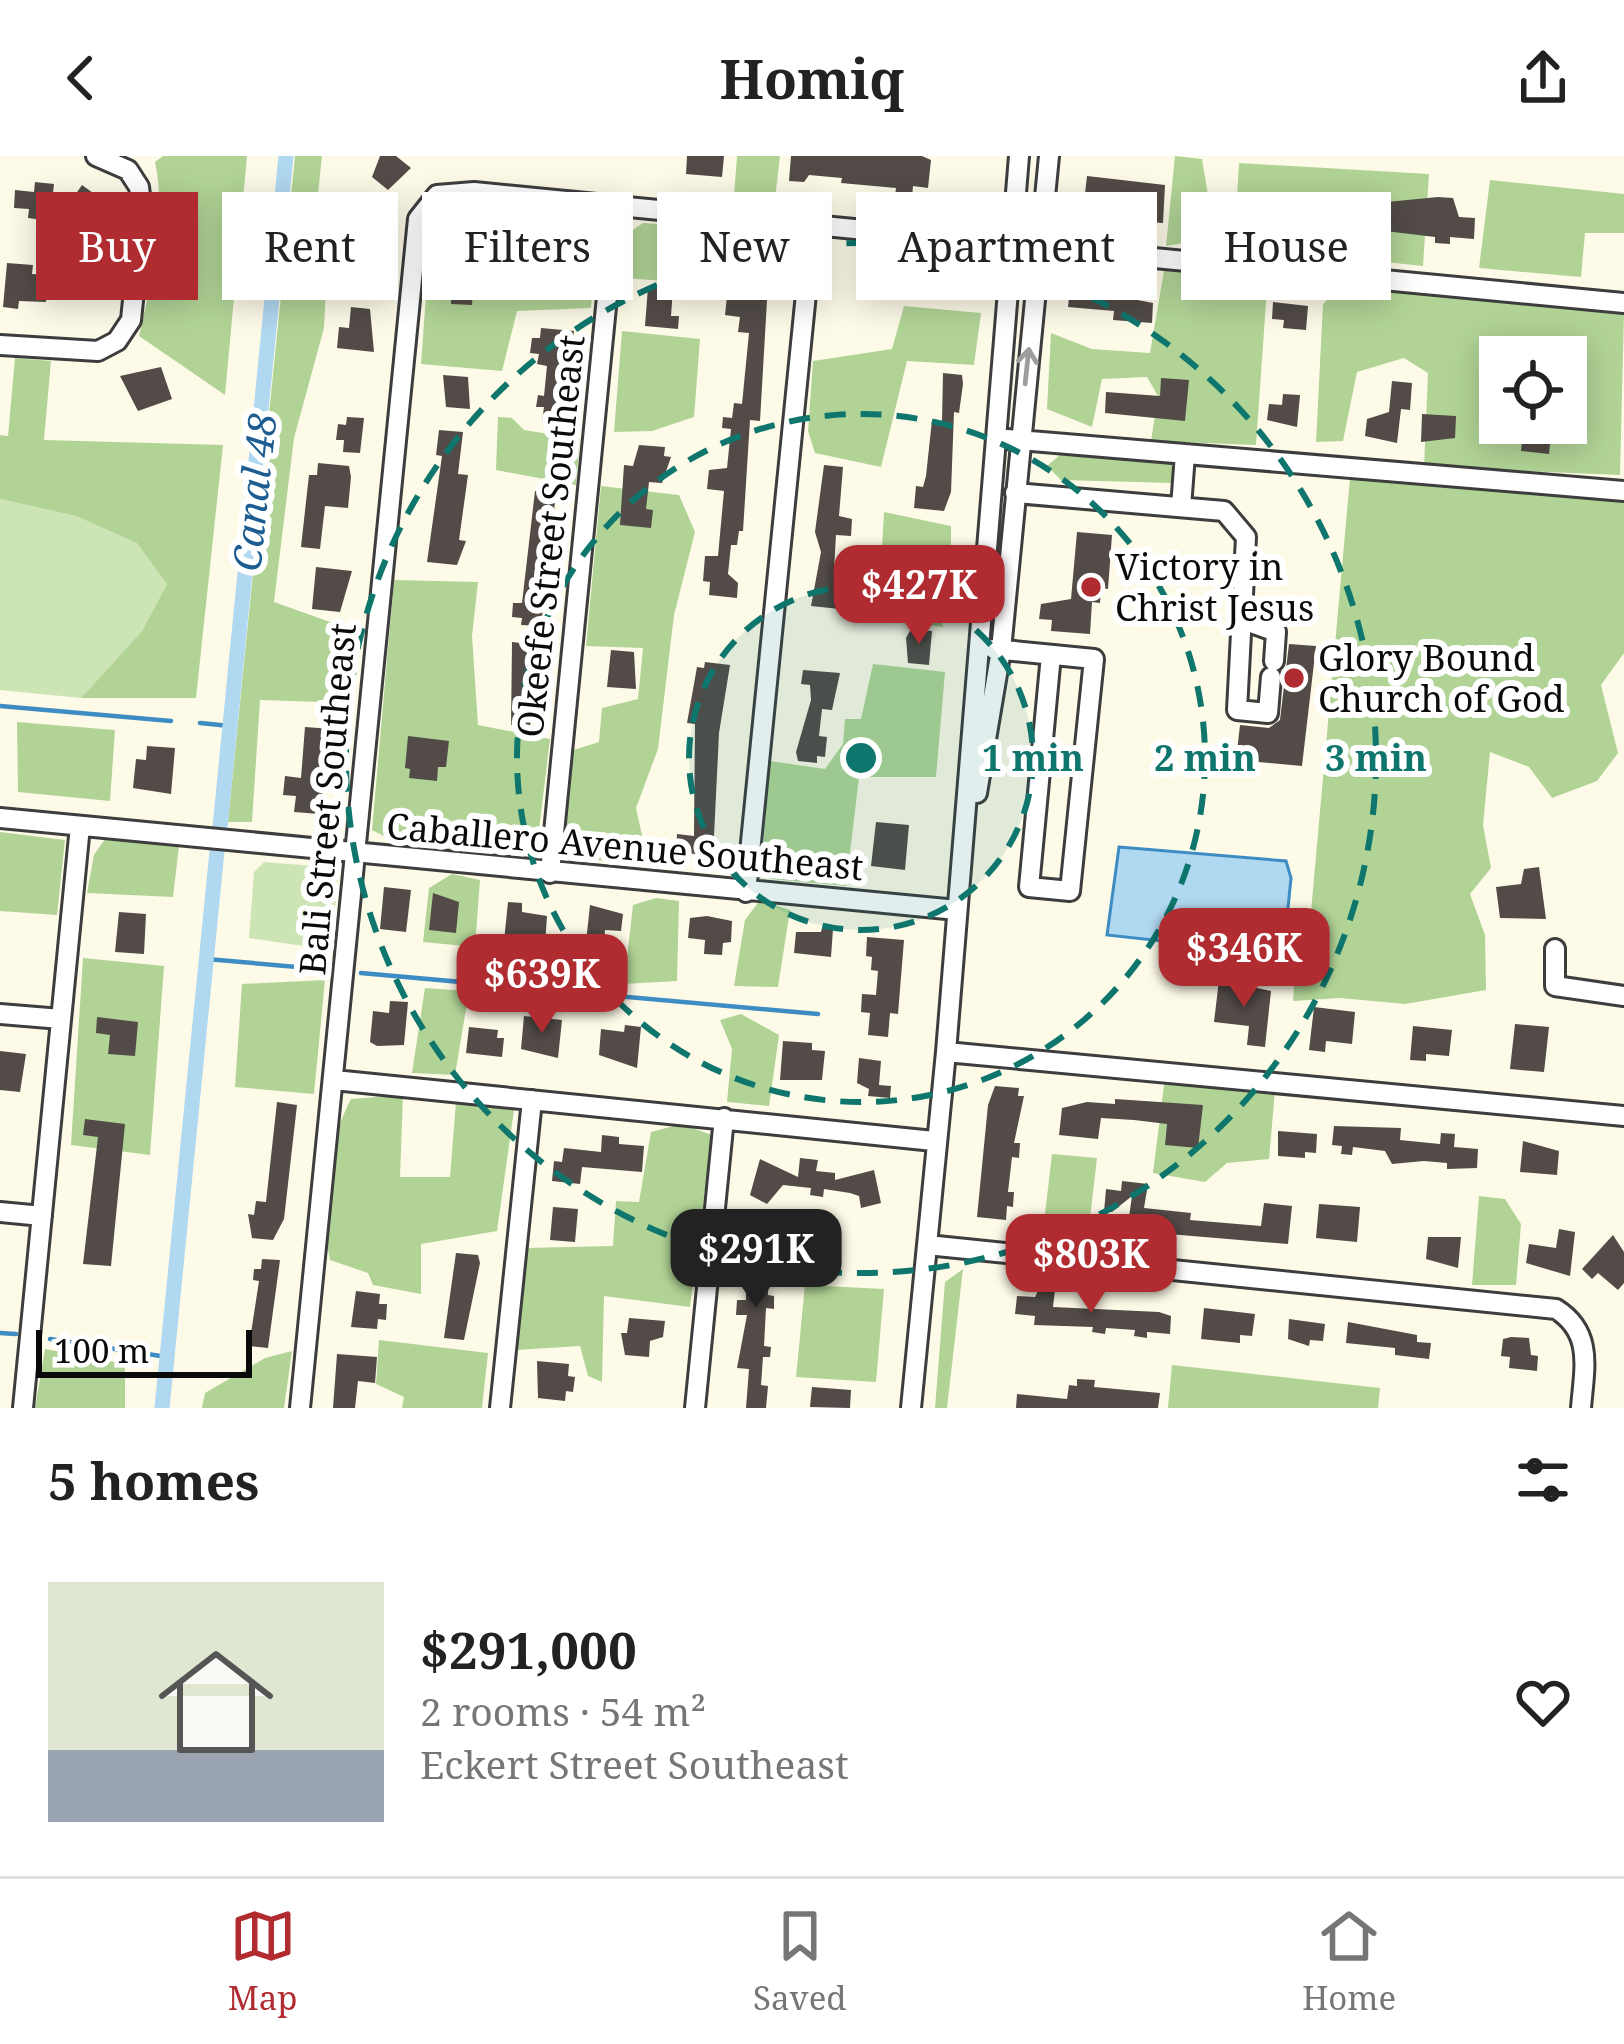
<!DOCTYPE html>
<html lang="en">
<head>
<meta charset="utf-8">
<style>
	:root { --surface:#fff; --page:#f6f6f6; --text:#222; --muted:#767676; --line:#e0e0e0; --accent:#b02c31 }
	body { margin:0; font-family:"Noto Serif",serif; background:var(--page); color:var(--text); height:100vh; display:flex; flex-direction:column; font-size:45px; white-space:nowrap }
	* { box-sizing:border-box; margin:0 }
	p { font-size:39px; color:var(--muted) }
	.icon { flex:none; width:66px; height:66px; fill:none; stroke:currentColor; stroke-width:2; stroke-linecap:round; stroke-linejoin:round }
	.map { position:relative; height:1252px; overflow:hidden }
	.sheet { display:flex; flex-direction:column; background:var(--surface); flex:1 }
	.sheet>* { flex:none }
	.banner { position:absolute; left:36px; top:36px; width:1554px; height:108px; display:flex; gap:24px }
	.tools { position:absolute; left:1479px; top:180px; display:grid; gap:24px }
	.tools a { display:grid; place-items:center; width:108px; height:108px; border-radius:0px; background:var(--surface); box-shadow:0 6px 30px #0003; font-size:60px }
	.scale { position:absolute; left:36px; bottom:30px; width:216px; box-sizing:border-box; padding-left:12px; border:6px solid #0a0a0a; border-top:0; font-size:33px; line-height:42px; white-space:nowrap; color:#0a0a0a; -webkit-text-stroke:9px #fff; paint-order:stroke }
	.price { position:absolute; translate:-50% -102px; padding:0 27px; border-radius:24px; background:var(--accent); color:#fff; font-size:39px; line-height:78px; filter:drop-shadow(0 3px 6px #0008) }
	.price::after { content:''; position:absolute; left:50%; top:72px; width:36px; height:27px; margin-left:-18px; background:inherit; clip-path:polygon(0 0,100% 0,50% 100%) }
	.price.active { background:#222; color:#fff }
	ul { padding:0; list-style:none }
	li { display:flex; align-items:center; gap:36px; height:300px; padding:0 48px }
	li span { display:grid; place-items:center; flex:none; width:336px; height:240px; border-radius:0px; color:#555 }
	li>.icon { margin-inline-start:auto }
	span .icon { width:144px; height:144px; fill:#fffc; stroke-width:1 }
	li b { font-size:51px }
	h2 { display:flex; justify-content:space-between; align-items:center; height:144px; padding:0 48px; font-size:51px }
	.pill { padding:0 42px; border-radius:0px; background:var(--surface); box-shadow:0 6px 30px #0003; font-size:42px; line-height:108px }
	.pill.active { background:var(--accent); color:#fff }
	header { display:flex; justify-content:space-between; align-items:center; height:156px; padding:0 48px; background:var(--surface); font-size:54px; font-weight:700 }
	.dock { display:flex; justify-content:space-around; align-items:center; height:168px; border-top:3px solid var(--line); background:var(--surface); font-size:33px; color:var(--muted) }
	.dock a { display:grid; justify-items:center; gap:6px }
	.dock .active { color:var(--accent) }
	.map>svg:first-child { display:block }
</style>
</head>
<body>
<header><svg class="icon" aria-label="back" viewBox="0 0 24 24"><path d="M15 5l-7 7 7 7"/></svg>Homiq<svg class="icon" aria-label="share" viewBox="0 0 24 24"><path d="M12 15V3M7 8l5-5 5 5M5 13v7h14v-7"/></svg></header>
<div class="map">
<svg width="1624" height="1252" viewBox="0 0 1624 1252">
	<rect width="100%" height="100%" fill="#fefae8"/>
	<path fill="#cde5b5" d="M0,343L76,360L138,387L167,428L142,475L81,542L0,534Z
		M264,706L339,712L331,794L249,782L254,716Z"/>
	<path fill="#b1d496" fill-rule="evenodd" d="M163,0H247L225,239L139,180C152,124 167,63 155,6Z
		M295,0H322L315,67L322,95L396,101L395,139L326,132L324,172L294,282L274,446L361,477L353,547L260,544L252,666H228Z
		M737,0H780L774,53L734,40Z
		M1175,0L1202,3L1210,51L1201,84L1166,90Z
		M1239,7L1429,18L1423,110L1234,90Z
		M1490,24L1624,38V77H1585L1581,121L1479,112Z
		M538,51L599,53L591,152L517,155L502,215L421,208L428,112L526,111Z
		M643,67L778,75L792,91V134L623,122L628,77Z
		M1165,109L1268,118L1256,289L1151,285L1158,240L1147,221L1102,223L1092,271L1047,253L1051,177L1092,193L1150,197Z
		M1380,134L1624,158L1620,319L1424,311L1428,217L1404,202L1357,216L1343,285L1316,286L1323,148L1335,136ZM1500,201H1566V267H1500Z
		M904,150L981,157L974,209L907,205L881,311L815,297L808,275L813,205L892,193Z
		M622,175L700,183L694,261L652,275L614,276Z
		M15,202L51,205L44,284L223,289L196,542H81L142,475L167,428L137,387L76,360L0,343V279L8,280Z
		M498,261L512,262L524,274L580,283L576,329L496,314Z
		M1060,299L1172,307V327L1061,324L1047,310Z
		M1362,319L1624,344V497L1601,529L1618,597L1597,625L1552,642L1529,611L1490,596L1483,669L1491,712L1470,738L1485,779L1486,834L1405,848L1340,842L1293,845L1295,811H1306L1350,322Z
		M601,330L679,339L695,376L674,459L658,593L636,652L648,707L580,703L566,680L570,595L599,586L602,552L638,543L643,492L586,490Z
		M884,356L951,370V389L936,427L943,471L878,462Z
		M394,424L478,426L472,480L478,569L550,583L536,699L411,694L372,674Z
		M873,508L945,516L936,621H859L846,730L771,723L761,718L770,605L825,613L843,588L845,563H861Z
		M17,566L115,574L110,645L18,636Z
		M0,676L65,684L57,759L0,755Z
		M105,683L179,690L173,741L87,737L94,699Z
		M452,718L480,724L475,791L423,786L429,732Z
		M656,742L679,745L677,825L624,828L633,749Z
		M760,744L790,754L778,831L734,830L745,764Z
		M83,802L164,810L150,999L71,989Z
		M325,824L314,938L235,931L242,828Z
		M425,832L469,835L455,919L412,917Z
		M741,858L779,879L769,950L727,946L732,893L720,864Z
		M1165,921L1275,934L1269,1003L1227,1007L1205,1026L1153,1017Z
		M403,939L400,1021H450L456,946L514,954L497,1075L421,1088V1138L373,1129L368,1117L330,1104C319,1057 328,985 351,943Z
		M681,968L712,979L690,1151L604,1140L602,1226L588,1220L580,1190L516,1194L525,1092L613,1090L616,1045L639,1046L651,976Z
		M1052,998L1097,1002L1087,1088L1042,1084Z
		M1479,1040L1505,1043L1521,1068L1516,1129H1472Z
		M963,1113L947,1252H935L945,1126Z
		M805,1129L884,1133L876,1226L796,1221Z
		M379,1184L488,1197L482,1252H402L404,1241L376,1228Z
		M45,1193L125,1208V1252H35Z
		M292,1195L284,1252H202L205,1237L265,1202Z
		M1172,1209L1380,1232L1378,1252H1168Z"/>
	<path fill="#b1d8f1" stroke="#3d8cc3" stroke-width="3" d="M1119,691L1286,705L1291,722L1284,792L1273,797L1107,779Z"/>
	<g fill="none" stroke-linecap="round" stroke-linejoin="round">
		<path stroke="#3d8cc3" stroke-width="4.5" d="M0,550L171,565
			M200,567L230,570
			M207,803L331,814
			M361,817L818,858
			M0,1177L16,1178
			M50,1183L167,1201"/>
		<path stroke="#b1d8f1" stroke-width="15" d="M220,671L286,0
			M162,1252L217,695"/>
	</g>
	<path fill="#524b47" d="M380,0H396L411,12L388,34L372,21Z
		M687,0H724L722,21L686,18Z
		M791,0H922L931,4L928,32L913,30L912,41L895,40L896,32L841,27L842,22L809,19L804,26L789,25Z
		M1087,20L1165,29L1163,67L1148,66L1149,53L1115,50L1114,63L1083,55Z
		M35,26L54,28L50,65L28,62L29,53L14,52L15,34L34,36Z
		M82,29L111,50L96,70L87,64L75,71L60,61Z
		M1438,41L1453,42L1459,61L1475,62L1474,83L1450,81V88L1435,87V81L1385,75L1387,46Z
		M352,50L381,53L379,73L368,72L366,92L331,89L333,72L343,73Z
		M461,65L500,72L496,90L476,93L472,149L451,148L452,128L445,127Z
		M7,107L33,109L32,118L49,119L46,146L19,145L18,153L3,151Z
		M648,131L673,133L671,160H679L678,173L645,170Z
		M1070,131L1153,147L1152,167L1113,164L1114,155L1068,151Z
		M727,140L767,144L760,265L750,264L743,375H739L737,389H731L728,418L738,427L737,442L709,439L710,426L703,425L705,400H718L724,335L707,333L709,314L727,312L731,273L722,272L723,261L732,262L734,247L742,248L749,177L738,176L740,161L725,159Z
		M1273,146L1308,150L1306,174L1283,172L1284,164L1272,163Z
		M351,151L370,153L374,196L337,192L339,171L349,172Z
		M541,172L574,175L572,191L564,194L561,267L542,266L544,251H536L538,239L544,240L547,210L537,208L539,198L530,197L532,182H540Z
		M161,211L172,243L138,255L120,220Z
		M943,217L962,219L963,228L959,257L954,256L951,336L944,355L914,352L916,330L923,331L926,320L932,264L942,265Z
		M443,219L468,221L470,253L446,251Z
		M1161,222L1189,224L1185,265L1105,257L1106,236L1160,240Z
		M1392,225L1412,227L1410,254L1401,253L1397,287L1365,280L1367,263L1389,256Z
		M1283,238L1300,239L1297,271L1267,264L1269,248L1282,249Z
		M1422,258L1456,260L1455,282L1421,286Z
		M347,261L364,262L360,297L343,296L344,284H336L338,268L346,269Z
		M1524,267H1552L1549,298L1521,295Z
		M439,274L463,276L458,318L468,319L459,384L466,385L457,409L427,406L442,300L436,299Z
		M639,289L665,291L664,300L671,301L662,327L649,326L646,353L653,354L651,372L620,369L624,309L633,310Z
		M318,307L349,310L351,321L348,352L325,350L320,393L301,391L309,319H317Z
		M824,309L843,311L839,360L852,363L851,380L836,379L834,413L851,418L840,453L811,450L821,396L815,376Z
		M535,335L556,337L541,470L521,469L522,462L512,461L513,447H522Z
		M1077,376L1112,379L1108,433L1101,432L1100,447L1092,446L1090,478L1051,475L1052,464L1039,463L1041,448L1071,443Z
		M316,411L352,415L340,456L312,453Z
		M911,473L932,475L929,509L908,507L906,482Z
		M512,486L528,488L529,537L535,538L530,570L511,569Z
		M1289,488L1316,490L1302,610L1236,604L1240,569L1269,572L1280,564Z
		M611,494L634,496L636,533L607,531Z
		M705,506L730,509L719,577L713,701L676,695L677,678L694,680L695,568L687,567L697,511L704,512Z
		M803,514L840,517L832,554L822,553L819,580L827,581L825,601L817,600V607L798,605L796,596L811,544L810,529L801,528Z
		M305,571L332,573V611H327L319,658L294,656L296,640L283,639L285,620L301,622Z
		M408,580L449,585L446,611H438L437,625L409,622L410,613L405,612Z
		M147,590L175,592L171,638L133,632L136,603L146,604Z
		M876,666L909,669L905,714L871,710Z
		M1539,711L1546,763L1500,762L1496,731L1521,728L1524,713Z
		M384,731L411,734L406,776L380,773Z
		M433,737L459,746L456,777L429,774Z
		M508,746L522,747V756L547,760L545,789L504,785Z
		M590,749L623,758L621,775L605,774L604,788L586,786Z
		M119,756L146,758L144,798L115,796Z
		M707,760L732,765L731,786L723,787L722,799L704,798L705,784L688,782L690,762Z
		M822,772L833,773L831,801L794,797L796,776H821Z
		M867,781L904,784L898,858L890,857L888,881L868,879L870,857L861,856L862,838L876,839L878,815L871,814L872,801L866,800Z
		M1219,824L1271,835L1265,891L1247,889L1249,870L1214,866Z
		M390,845L408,846L404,889L377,890L370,886L373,855L389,857Z
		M1314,851L1355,856L1352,888L1326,885L1325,896L1309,894Z
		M524,860L562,864L558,902L521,893Z
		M97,861L138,866L135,900L108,898L110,879L96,877Z
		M1515,868L1549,871L1544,916L1510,913Z
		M625,869L641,871L637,912L599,899L601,873L624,876Z
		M1413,870L1452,874L1449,900L1426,898V905L1410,904Z
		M469,871L498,874L497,882H504L502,901L466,897Z
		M783,885L812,887V894L825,895L822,924H780Z
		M0,895L26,898L20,936L0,934Z
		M859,902L881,905L879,929L891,930L890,942L868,940L869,933L857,927Z
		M995,930L1019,932L1018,940H1024L1014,987H1020L1019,1002L1012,1001L1008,1036H1014L1013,1051L1007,1050L1006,1064L977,1061L988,949Z
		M1115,943L1203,949L1198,992L1165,989L1167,968L1134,964L1101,962L1098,983L1059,979L1062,952L1087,946L1115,948Z
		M277,946L297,949L284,1063L273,1084L252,1082L248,1058L254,1059L256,1045L266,1046Z
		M85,963L125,968L111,1110L83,1108L98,981L83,979Z
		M1334,970L1401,972L1400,984L1440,988L1441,977L1455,978L1454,991L1478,993L1477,1012L1447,1013V1007L1424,1005L1392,1008L1385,995L1353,991L1352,999L1341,998L1342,990L1332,989Z
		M1278,975L1317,978L1316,997L1305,996V1002L1278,1000Z
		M602,979L619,981V988L644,990L642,1016L582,1011L580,1028L552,1025L554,1005L562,1006L564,992L601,996Z
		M1523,985L1559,995L1557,1019L1520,1016Z
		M800,1002L818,1004L816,1015L835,1017V1024L874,1014L881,1047L861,1052L859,1040L850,1037L824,1033L823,1041L810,1039L811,1032L783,1029L767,1048L750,1039L760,1003L798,1021Z
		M1122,1025L1148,1028L1144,1052L1191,1057L1190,1064L1261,1070L1264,1047L1292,1050L1288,1088L1157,1077L1158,1065L1129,1061L1132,1040L1112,1056H1104L1106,1033L1121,1035Z
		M1319,1048L1360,1051L1357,1086L1316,1082Z
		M553,1051L578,1053L575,1086L550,1084Z
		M745,1069L775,1078L777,1091L776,1110H769L768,1139L774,1140V1153L766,1152L764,1190L771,1191L770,1201H763L761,1229L768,1230L766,1252H746L749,1213L737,1212L747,1159H736L737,1144H746Z
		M1559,1073L1575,1076L1570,1120L1526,1107L1529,1088L1556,1092Z
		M1613,1079L1624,1096V1127L1618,1134L1598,1117L1592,1123L1582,1113Z
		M1428,1081H1461L1458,1112L1426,1103Z
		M456,1097L478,1099L480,1107L464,1184L444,1182Z
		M262,1103L280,1104L268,1192L249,1190L259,1125L253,1124L254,1113H261Z
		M1039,1133L1055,1134L1053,1151L1159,1156L1171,1160L1170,1178L1147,1176V1182L1134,1180L1135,1174L1106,1172L1105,1178L1092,1176L1093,1171L1034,1169L1035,1160L1015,1158L1017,1140L1035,1141Z
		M356,1135L380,1138L379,1148H387L386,1164L378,1163L377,1173L351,1171Z
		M1204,1152L1255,1158L1252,1180L1240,1179V1187L1201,1183Z
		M629,1162L665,1165L663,1181L650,1185L649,1201L625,1199L621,1177H627Z
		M1289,1163L1325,1168L1323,1185L1310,1184L1309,1190L1288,1183Z
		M1348,1166L1417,1179V1186L1431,1187L1429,1203L1395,1199V1192L1346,1187Z
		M1511,1181L1529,1182L1531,1199L1538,1200L1537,1215L1509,1212L1510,1201L1501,1200L1503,1183Z
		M337,1198L377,1201L375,1227L358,1225L355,1252H333Z
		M537,1205L569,1208L568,1220L575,1221L573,1236L566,1235L565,1245L538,1242Z
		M1077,1223L1095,1224L1094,1231L1160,1237L1158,1252H1016L1017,1238L1067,1243L1069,1229L1077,1230Z
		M812,1231L851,1234L850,1252L810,1251Z"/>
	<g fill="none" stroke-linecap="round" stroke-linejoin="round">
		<defs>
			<path id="minor" d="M1039,91L1624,147
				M0,189L98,195L117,185L131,164L142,56L139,31L128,14L96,0
				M1007,283L1624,335
				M1015,337L1224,355L1246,381L1237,554L1268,557L1271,521
				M1181,351L1185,298
				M1243,464L1276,476L1274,505
				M994,493L1094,503L1070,735L1029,731L1051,499
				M977,637L1001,494L1049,0
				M0,662L957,754
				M550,717L616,50
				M746,736L813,68
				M1555,793V830L1624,840
				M0,858L61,863
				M946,896L1624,960
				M334,924L934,985
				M0,1056L42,1060
				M927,1089L1556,1153C1594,1177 1584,1213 1581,1252
				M23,1252L80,670
				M300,1252L418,63L437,39L474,36L1009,88
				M500,1252L532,944
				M695,1252L724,962
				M911,1252L946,896L1019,0"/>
		</defs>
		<use href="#minor" stroke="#3d3d3d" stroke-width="24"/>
		<use href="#minor" stroke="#fff" stroke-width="18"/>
	</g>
	<defs><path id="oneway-shaft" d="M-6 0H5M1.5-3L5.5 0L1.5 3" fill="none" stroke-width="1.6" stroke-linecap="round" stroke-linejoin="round" transform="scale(3)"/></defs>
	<use stroke="#9d9d9d" href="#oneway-shaft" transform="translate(1027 210) rotate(-84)"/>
	<circle cx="861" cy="602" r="172" fill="#0f766e" fill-opacity=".12"/>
	<g fill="none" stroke="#0f766e" stroke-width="6" stroke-dasharray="21 15">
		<circle cx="861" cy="602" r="172"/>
		<circle cx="861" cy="602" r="344"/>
		<circle cx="861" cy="602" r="515"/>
	</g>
	<g fill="#b02c31" stroke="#fff" stroke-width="4.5">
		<circle cx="1091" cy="431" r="12"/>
		<circle cx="1294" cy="522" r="12"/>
	</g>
	<g text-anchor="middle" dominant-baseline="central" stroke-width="12" stroke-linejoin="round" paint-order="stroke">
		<g font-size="36" fill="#0a0a0a" stroke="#fff">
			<text transform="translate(550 380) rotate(-84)">Okeefe Street Southeast</text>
			<text transform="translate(327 643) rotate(-85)">Bali Street Southeast</text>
			<text transform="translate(625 690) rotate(5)">Caballero Avenue Southeast</text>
		</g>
		<g font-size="36" fill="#0a0a0a" stroke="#fff" text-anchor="start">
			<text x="1115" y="410">Victory in<tspan x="1115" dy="41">Christ Jesus</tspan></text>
			<text x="1318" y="501">Glory Bound<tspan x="1318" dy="41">Church of God</tspan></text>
		</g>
		<g font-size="39" font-style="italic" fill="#1d5d92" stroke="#fff">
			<text transform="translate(253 336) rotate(-84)">Canal 48</text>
		</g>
	</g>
	<circle cx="861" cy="602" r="18" fill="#0f766e" stroke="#fff" stroke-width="6"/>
	<g font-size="36" text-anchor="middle" font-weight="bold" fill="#0f766e" stroke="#fff" stroke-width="12" stroke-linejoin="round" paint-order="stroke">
		<text x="1033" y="615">1 min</text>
		<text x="1205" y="615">2 min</text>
		<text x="1376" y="615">3 min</text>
	</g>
</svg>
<div class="tools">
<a><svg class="icon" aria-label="locate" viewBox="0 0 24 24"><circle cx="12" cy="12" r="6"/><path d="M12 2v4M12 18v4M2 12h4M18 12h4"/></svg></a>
</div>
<div class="scale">100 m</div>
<b class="price" style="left:919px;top:491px">$427K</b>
<b class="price" style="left:1244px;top:854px">$346K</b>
<b class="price" style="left:542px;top:880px">$639K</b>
<b class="price active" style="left:756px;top:1155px">$291K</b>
<b class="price" style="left:1091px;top:1160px">$803K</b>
<div class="banner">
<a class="pill active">Buy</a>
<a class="pill">Rent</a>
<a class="pill">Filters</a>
<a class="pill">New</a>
<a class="pill">Apartment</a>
<a class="pill">House</a>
</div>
</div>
<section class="sheet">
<h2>5 homes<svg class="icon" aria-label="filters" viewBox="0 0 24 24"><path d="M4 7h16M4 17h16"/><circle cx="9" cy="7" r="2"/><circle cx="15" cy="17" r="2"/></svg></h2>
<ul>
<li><span style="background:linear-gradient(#dfe7d0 70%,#9aa5b1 0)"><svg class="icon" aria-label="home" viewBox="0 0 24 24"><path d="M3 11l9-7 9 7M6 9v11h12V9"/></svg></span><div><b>$291,000</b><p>2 rooms · 54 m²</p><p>Eckert Street Southeast</p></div><svg class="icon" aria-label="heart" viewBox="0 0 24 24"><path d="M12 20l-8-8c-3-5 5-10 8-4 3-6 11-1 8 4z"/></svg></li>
</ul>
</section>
<nav class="dock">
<a class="active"><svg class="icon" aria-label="map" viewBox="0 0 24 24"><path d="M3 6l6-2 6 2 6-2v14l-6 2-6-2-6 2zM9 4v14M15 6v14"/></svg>Map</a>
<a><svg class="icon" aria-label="saved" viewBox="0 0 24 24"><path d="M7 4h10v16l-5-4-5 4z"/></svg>Saved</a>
<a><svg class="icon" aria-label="home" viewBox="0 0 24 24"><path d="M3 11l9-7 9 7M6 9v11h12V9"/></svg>Home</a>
</nav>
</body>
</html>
